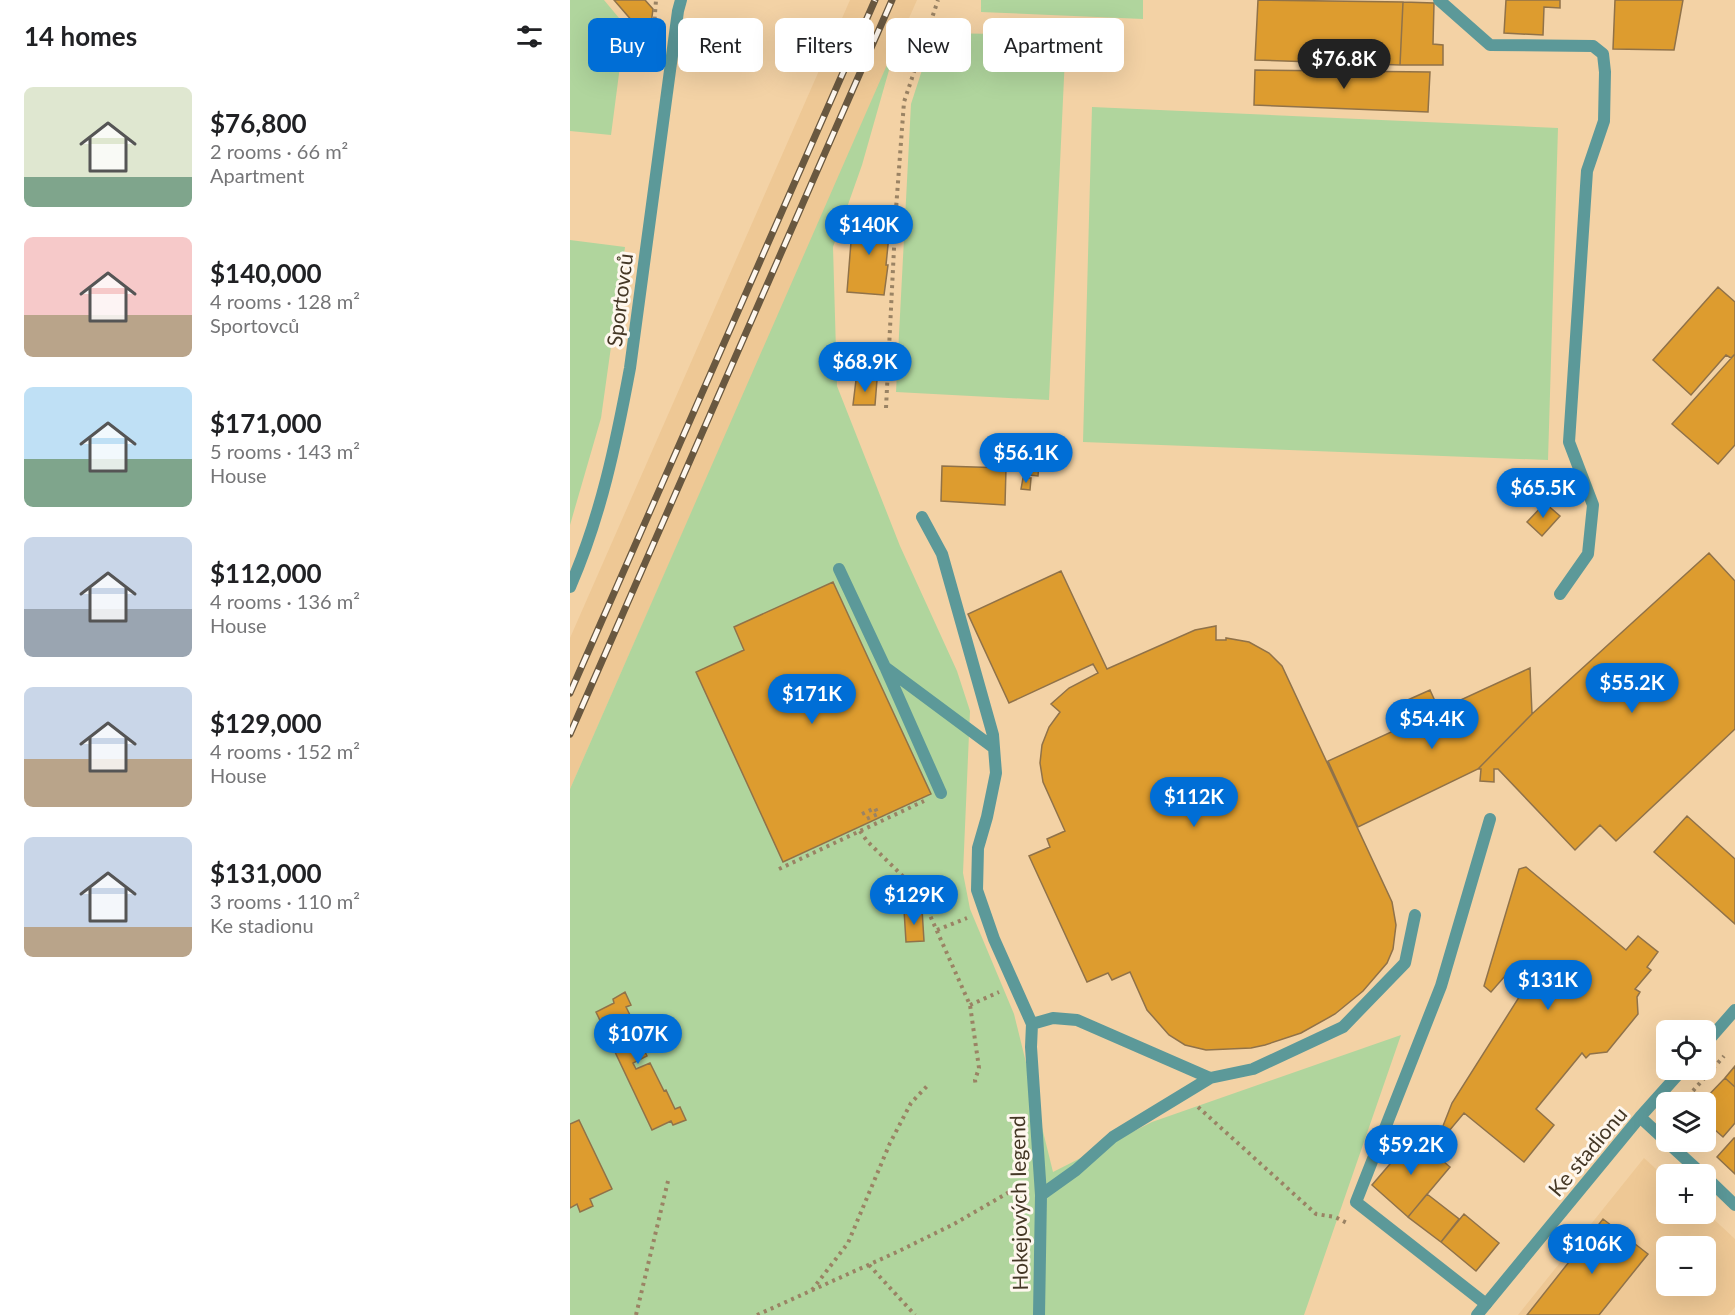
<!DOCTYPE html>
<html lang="en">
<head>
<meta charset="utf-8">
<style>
	:root { --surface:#fff; --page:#f2f2f2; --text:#202124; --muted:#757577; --accent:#006ed6 }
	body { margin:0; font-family:Lato,sans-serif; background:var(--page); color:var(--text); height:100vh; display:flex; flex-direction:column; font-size:22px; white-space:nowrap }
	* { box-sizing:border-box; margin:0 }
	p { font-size:20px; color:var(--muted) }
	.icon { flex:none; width:33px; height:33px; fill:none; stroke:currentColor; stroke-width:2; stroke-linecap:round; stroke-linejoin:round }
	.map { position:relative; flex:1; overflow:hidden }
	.details { display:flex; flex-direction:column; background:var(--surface); width:570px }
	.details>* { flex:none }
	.top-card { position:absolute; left:18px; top:18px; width:570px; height:54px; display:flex; gap:12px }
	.controls { position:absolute; left:1086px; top:1020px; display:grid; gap:12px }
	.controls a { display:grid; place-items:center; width:60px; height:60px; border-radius:9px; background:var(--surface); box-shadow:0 6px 24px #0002; font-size:30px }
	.price { position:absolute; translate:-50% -51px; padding:0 14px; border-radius:21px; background:var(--accent); color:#fff; font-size:20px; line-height:39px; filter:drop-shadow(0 2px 3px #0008) }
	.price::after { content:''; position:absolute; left:50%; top:36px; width:18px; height:14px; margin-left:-9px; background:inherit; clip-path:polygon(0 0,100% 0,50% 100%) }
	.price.active { background:#222; color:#fff }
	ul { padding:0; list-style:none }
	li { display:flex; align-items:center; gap:18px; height:150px; padding:0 24px }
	li span { display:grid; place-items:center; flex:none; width:168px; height:120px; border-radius:9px; color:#555 }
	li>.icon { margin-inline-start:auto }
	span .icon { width:72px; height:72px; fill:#fffc; stroke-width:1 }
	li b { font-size:26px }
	h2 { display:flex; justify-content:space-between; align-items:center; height:72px; padding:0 24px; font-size:26px }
	.pill { padding:0 21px; border-radius:9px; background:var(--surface); box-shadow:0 6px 24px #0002; font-size:21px; line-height:54px }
	.pill.active { background:var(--accent); color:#fff }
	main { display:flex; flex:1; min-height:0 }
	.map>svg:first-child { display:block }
</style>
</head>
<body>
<main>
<section class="details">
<h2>14 homes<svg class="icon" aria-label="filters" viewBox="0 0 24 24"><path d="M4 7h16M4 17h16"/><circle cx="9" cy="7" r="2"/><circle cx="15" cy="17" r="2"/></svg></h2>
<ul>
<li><span style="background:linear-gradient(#dfe7d0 75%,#7fa58c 0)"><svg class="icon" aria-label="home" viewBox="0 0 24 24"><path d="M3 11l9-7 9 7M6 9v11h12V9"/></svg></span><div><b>$76,800</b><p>2 rooms · 66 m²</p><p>Apartment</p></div></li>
<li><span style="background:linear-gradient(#f6c9c9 65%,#b9a48a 0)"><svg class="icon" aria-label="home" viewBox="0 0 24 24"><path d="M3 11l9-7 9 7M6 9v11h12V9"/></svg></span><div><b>$140,000</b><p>4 rooms · 128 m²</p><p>Sportovců</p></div></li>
<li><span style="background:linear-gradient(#bfe0f5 60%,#7fa58c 0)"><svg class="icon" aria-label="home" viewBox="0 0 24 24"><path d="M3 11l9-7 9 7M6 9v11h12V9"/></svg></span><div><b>$171,000</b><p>5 rooms · 143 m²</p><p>House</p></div></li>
<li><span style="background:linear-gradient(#c9d6e8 60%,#9aa5b1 0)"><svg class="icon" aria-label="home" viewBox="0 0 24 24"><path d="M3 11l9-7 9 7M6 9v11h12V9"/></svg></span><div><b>$112,000</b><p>4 rooms · 136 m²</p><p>House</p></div></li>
<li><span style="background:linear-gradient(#c9d6e8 60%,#b9a48a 0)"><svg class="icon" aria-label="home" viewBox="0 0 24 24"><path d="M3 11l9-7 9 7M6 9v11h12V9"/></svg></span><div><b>$129,000</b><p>4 rooms · 152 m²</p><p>House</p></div></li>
<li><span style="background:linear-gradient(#c9d6e8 75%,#b9a48a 0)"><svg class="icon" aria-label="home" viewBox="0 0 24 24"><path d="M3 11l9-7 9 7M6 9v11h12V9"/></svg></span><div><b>$131,000</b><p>3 rooms · 110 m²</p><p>Ke stadionu</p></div></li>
</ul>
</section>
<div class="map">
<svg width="1165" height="1315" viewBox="0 0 1165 1315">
	<rect width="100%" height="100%" fill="#f3d2a5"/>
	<path fill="#eec895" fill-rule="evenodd" d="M280,0H347L0,789V638Z
		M1074,1158L1096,1178V1214L1136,1212L1165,1239V1307L1158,1315H948ZM1096,1246H1136V1286H1096Z"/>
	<path fill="#b0d59d" d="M0,0H34L64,36L53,43L41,135L0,131Z
		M411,0H573V19L411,12Z
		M364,33L496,35L479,400L326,392L341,104Z
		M327,42L292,165L263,247L267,386L330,546L387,671L400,711L393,873L400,909L444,1014L483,1172L582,1122L831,1035L734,1315H0V789Z
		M522,107L988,128L978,460L513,442Z
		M0,240L55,247L31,418L0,525Z"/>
	<path fill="#dd9c2f" stroke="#907249" stroke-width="1.5" d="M44,0H75L83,9L80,32L70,30Z
		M688,0L833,2L830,65L685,60Z
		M936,0H990V8L974,7L973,35L934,33Z
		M1045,0H1113L1104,50L1043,49Z
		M833,2L864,3L863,44L873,45V65H830Z
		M685,70L860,72L858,112L684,105Z
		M283,217L322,220L321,235H319L316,265H318L314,295L277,292Z
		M1148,287L1165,302V354L1161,358L1156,355L1121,395L1083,360Z
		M1165,354V445L1148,464L1102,424Z
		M286,380H307L305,405H283Z
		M461,462L469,463L468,476L460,475Z
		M372,466L436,468L435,505L371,501Z
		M453,478H461L460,490L451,489Z
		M975,503L990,516L972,536L957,522Z
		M1139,553L1165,581V729L1046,841L1030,825L1005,850L928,769H924V782L910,781L911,769H908L962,714Z
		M491,571L537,669L625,630L646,626V640H656V638L679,642L699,653L712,666L822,902L826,925L823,949L817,963L793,991L765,1014L731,1033L695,1045L681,1048L636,1050L615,1045L599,1035L577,1010L560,972L542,980L538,973L517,982L459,856L480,847L477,839L495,831L473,782L470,763L472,745L479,727L490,712L481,704L499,688L528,673L523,664L439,703L398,614Z
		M263,582L361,794L213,862L126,672L174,650L164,627Z
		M960,668L962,714L908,769L788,827L758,761Z
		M860,690L869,710L840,724L831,703Z
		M1117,816L1165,859V924L1084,852Z
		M956,867L1056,950L1068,936L1088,952L1077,967L1081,970L1065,989L1070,992L1067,997L1068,1014L1037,1052L1020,1054L1016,1058L1012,1053L966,1109L984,1125L954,1162L894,1113L879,1131L873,1126L882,1103L953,991L935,976L921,992L914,986L949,869Z
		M352,909L354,941L336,942L334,910Z
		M55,992L61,1005L56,1007L66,1027L63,1028L77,1056L63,1063L66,1069L80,1063L94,1091L96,1090L105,1109L110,1107L116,1120L103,1125L101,1121L82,1130L26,1012L44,1003L43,999Z
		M1165,1066V1087L1155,1078Z
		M1155,1078L1165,1087V1123L1153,1137L1136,1122L1141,1117L1136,1113V1102H1132Z
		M9,1120L42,1189L20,1199L23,1206L10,1212L7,1204L0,1208V1124Z
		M844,1136L880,1167L838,1217L802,1185Z
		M1164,1138H1165V1174L1147,1157Z
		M857,1194L889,1219L871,1242L838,1217Z
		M894,1214L929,1243L906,1271L871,1242Z
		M1033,1219L1078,1254L1029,1315H957Z"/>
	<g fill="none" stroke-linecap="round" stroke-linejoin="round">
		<path stroke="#9a8364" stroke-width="4" stroke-dasharray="3 4.5" stroke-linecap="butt" d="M84,27L86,0
			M316,408L326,209L334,102L368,0
			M292,814L305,808L308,814L294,820
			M290,831L297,841L350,893L400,1005L409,1068L405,1080L406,1087
			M209,869L354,801
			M367,930L397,918
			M400,1005L429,992
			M1113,1102L1154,1056
			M628,1107L746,1214L765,1217L779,1224
			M299,1265L345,1315
			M242,1290L278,1243L320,1143L341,1103L359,1084
			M66,1315L98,1181
			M187,1315L327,1252L384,1224L453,1184"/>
		<path stroke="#5c9999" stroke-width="12" d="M869,0L920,45L1023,46L1033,54L1035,72L1034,121L1017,171L999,442L1023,505L1018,554L990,594
			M352,517L372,554L423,735L426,773L417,817L408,848L407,890L424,939L462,1024L461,1047L471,1195L469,1315
			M269,569L315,667L424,748
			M316,669L371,793
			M462,1024L483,1018L507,1020L640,1078L683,1069L773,1027L835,963L845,915
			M471,1195L506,1170L543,1137L640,1078
			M916,1304L786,1202L871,986L920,819"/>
		<path stroke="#5c9999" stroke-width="12" d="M0,587C31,516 46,443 60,368L108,11L111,0
			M1136,1043L1165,1010
			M1070,1117L1096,1141
			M1097,1142L1132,1174
			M1136,1177L1165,1205
			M907,1315L1070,1117L1112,1070"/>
		<defs>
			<path id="rail" d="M0,693L305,0
				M0,734L322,0"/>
		</defs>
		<use href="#rail" stroke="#695840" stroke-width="7"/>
		<use href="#rail" stroke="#fef7ee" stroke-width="4.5" stroke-dasharray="14" stroke-linecap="butt"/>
	</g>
	<g text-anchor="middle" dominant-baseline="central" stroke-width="6" stroke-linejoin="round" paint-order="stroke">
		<g font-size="21" fill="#443725" stroke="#fef7ee">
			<text transform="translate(49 300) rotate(-83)">Sportovců</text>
			<text transform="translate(1017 1151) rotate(-50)">Ke stadionu</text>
			<text transform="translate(448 1203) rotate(-91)">Hokejových legend</text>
		</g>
	</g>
</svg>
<div class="controls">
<a><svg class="icon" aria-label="locate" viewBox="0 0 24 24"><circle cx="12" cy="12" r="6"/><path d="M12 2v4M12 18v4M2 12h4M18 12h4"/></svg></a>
<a><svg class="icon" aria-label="layers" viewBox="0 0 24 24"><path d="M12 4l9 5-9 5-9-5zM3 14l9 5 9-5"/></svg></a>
<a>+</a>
<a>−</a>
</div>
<b class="price active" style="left:774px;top:90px">$76.8K</b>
<b class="price" style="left:299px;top:256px">$140K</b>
<b class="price" style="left:295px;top:393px">$68.9K</b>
<b class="price" style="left:456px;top:484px">$56.1K</b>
<b class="price" style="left:973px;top:519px">$65.5K</b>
<b class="price" style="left:1062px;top:714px">$55.2K</b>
<b class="price" style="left:242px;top:725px">$171K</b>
<b class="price" style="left:862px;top:750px">$54.4K</b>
<b class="price" style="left:624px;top:828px">$112K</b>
<b class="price" style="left:344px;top:926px">$129K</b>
<b class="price" style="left:978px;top:1011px">$131K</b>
<b class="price" style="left:68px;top:1065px">$107K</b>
<b class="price" style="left:841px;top:1176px">$59.2K</b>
<b class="price" style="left:1022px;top:1275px">$106K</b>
<div class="top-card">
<a class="pill active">Buy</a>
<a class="pill">Rent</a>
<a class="pill">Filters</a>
<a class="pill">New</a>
<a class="pill">Apartment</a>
</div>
</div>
</main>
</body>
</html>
